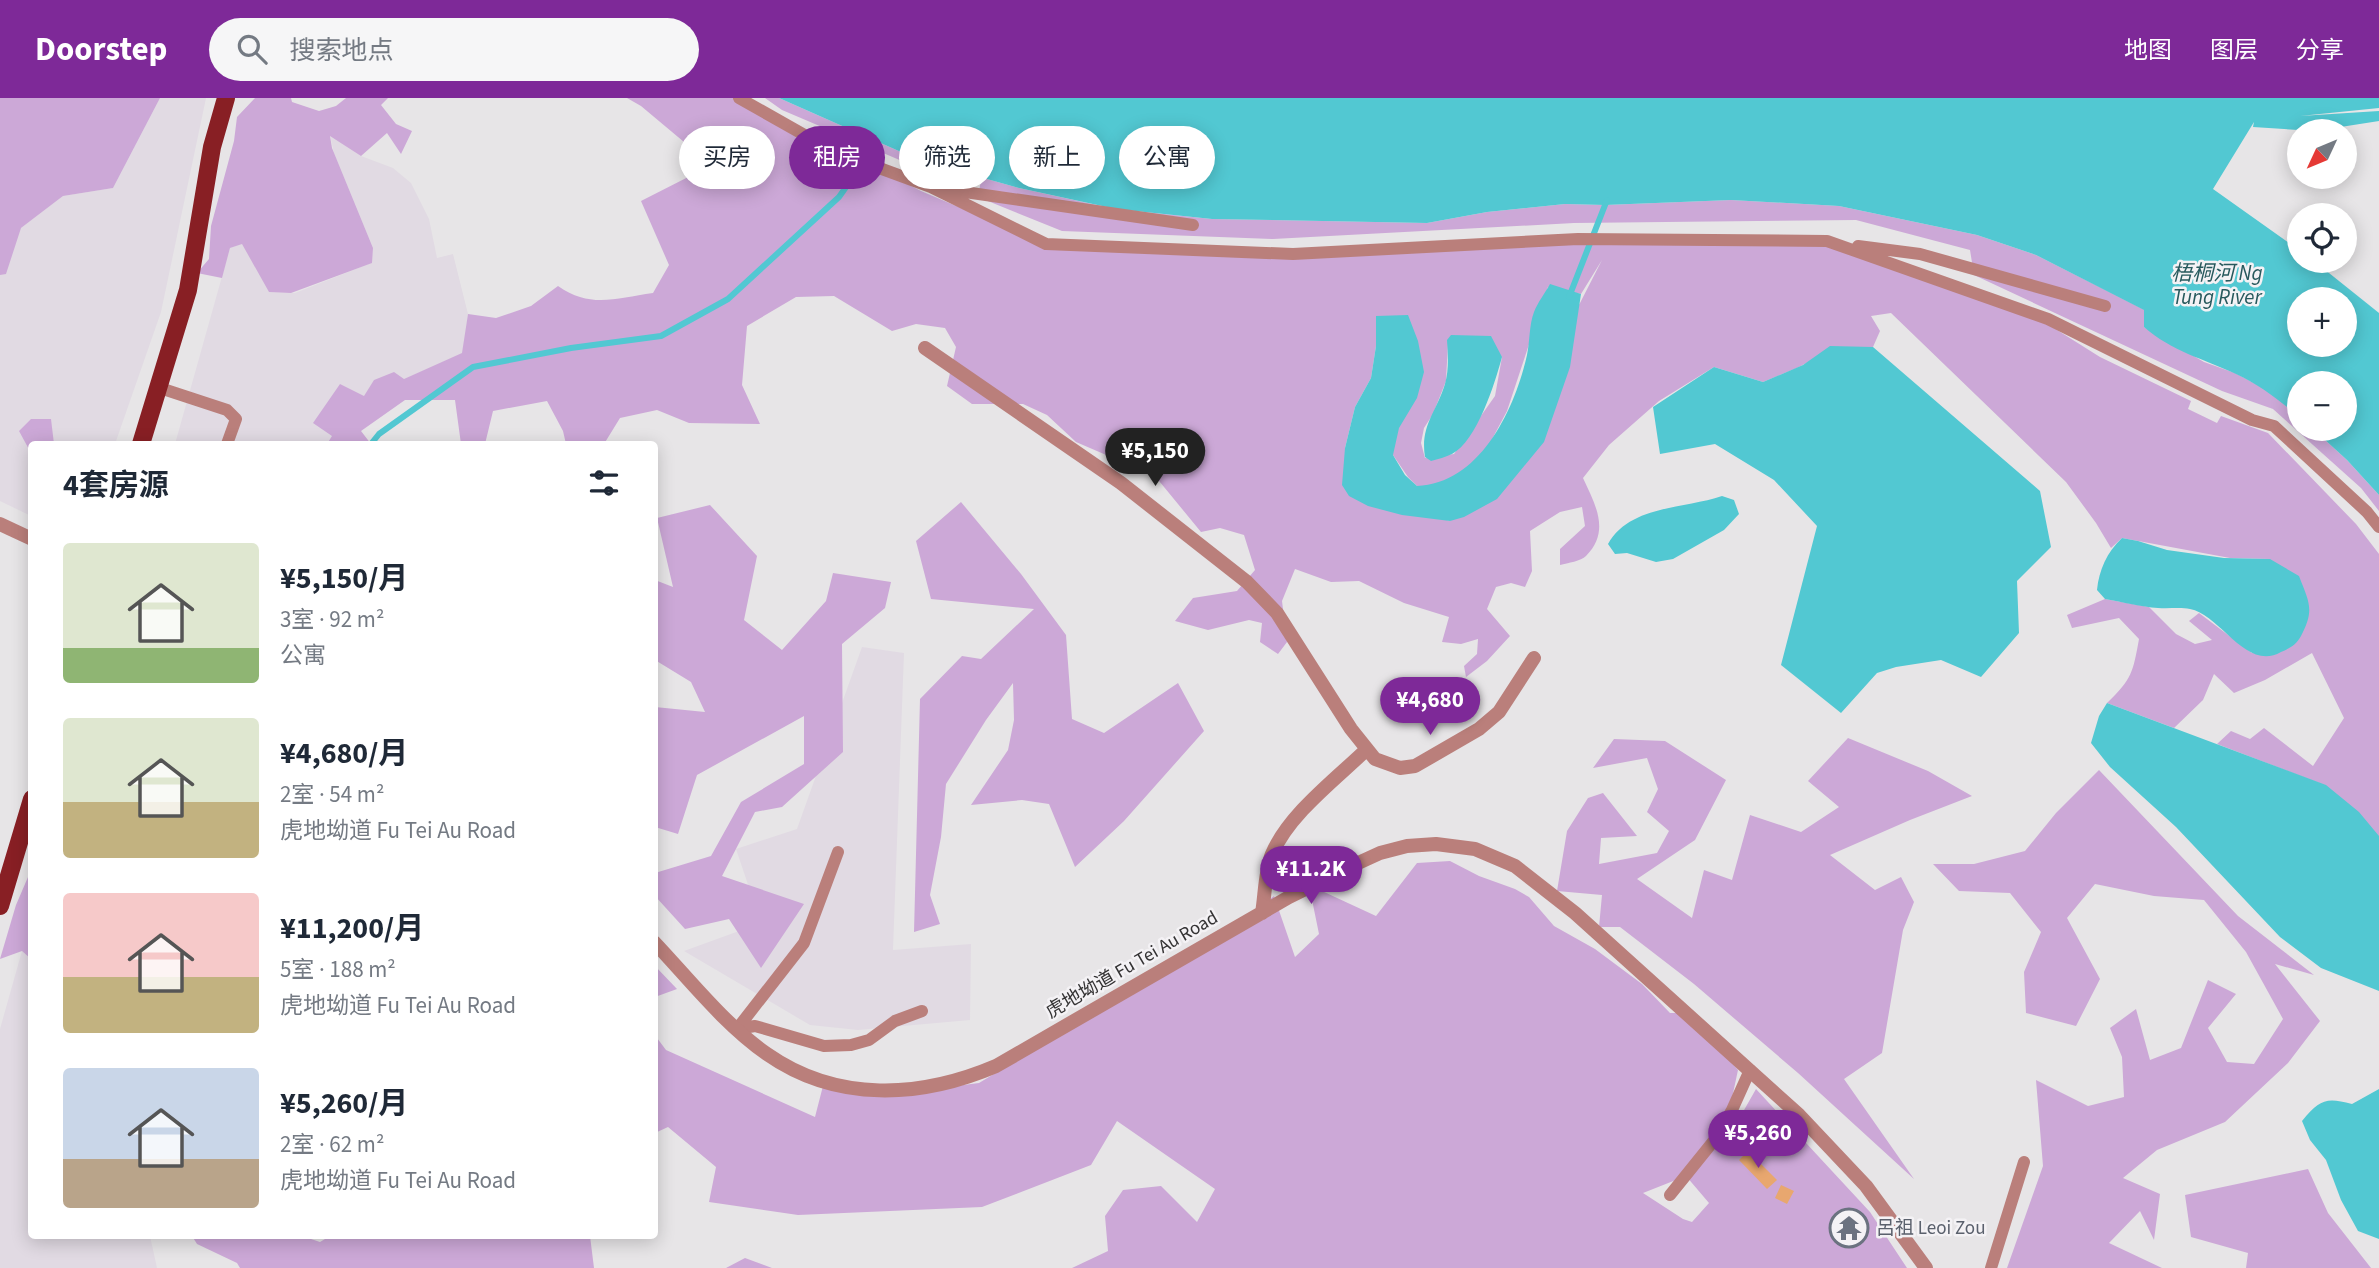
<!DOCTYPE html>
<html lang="zh">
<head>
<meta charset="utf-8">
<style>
	:root { --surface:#fff; --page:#f6f6f7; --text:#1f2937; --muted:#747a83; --accent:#7e2998 }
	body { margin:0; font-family:"Source Sans 3","Noto Sans SC",sans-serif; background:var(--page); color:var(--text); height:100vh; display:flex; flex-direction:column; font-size:26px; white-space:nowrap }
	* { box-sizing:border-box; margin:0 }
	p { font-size:23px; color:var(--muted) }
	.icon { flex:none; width:38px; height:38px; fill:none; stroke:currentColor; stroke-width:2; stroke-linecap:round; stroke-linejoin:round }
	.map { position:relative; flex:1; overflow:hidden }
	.drawer { position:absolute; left:28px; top:343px; width:630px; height:798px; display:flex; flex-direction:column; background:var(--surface); border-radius:7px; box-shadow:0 4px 18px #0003 }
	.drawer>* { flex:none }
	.guide { position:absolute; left:679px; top:28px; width:665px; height:63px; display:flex; gap:14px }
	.needle { width:46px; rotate:226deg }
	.controls { position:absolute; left:2287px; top:21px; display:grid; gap:14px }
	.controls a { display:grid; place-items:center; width:70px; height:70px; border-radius:50%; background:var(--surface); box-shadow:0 4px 18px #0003; font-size:35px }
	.price { position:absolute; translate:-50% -60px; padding:0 16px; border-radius:24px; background:var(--accent); color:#fff; font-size:23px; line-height:46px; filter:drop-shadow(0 2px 4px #0008) }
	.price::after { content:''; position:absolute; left:50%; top:42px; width:21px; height:16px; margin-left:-10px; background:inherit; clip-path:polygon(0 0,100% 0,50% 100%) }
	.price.selected { background:#222; color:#fff }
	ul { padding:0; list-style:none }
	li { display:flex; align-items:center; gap:21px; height:175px; padding:0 35px }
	li span { display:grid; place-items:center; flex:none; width:196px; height:140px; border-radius:7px; color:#555 }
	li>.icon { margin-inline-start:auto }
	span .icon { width:84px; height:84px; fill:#fffc; stroke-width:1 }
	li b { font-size:30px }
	h2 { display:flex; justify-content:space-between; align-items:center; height:84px; padding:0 35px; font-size:30px }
	.pill { padding:0 24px; border-radius:32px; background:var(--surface); box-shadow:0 4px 18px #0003; font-size:24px; line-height:63px }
	.pill.selected { background:var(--accent); color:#fff }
	header { display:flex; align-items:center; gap:42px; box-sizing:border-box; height:98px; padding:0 35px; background:var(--accent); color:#fff }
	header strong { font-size:33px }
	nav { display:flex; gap:38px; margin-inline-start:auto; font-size:24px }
	.search { width:490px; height:63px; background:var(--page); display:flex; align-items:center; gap:18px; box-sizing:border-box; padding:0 24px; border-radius:38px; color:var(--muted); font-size:26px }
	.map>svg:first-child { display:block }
</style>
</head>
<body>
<header>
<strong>Doorstep</strong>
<div class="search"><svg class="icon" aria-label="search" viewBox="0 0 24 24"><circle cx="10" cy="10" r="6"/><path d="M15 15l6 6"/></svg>搜索地点</div>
<nav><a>地图</a><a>图层</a><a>分享</a></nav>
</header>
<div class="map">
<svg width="2379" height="1170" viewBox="0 0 2379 1170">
	<rect width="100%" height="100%" fill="#e7e5e7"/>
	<path fill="#e1dae3" d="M160,0H206L161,214L115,346H32L31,418L0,403V103L21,130L63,98L113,90Z
		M330,37L361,58L393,70L411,85L429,121L437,160L453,156L468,216L463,255L364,299L327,346H175L230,150L242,145L270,194L295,195L371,165L373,150L334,55Z
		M862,549L904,555L893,852L971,846L970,922L858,932L810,927L684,853L761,825L736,751L797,731Z
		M22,853L32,861V1138H150L157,1170H0V931Z"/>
	<path fill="#cca8d7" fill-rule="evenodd" d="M0,0H160L113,90L63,98L21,130L6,176L0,177Z
		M255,0H291L292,4L319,13L336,8L346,0H388L381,7L396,26L412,33L401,56L387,35L361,58L330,38L332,50L373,150L372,165L291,195L269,194L242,146L230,150L222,180L197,175L209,161L211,128L234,43L237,19Z
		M627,0H740L921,93L1046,146L1376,152L1578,141L1827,143L2030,215L2100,259L2191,303L2188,311L2217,325L2221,318L2268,335L2356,426L2379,456V743L2319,685L2217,646L2231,633L2250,641L2264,630L2313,668L2344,620L2312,555L2265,582L2234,595L2214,576L2203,602L2174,630L2107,605C2132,581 2133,574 2139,541L2119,520L2072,530L2067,517L2105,501L2149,509L2176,536L2195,546L2212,542L2189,523L2199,515L2252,555L2270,461L2230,460L2122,440L2111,450L2096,425L2066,384L1891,215L1871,218L1880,233L1873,249L1831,252L1797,270L1763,284L1714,269L1659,303L1609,347L1583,380C1595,406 1611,433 1586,458C1581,463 1568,465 1560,467V451L1585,428L1582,409L1560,414L1530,433L1532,473L1525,489L1511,485L1496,489L1487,511L1510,538L1487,563L1466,579L1464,568L1477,556L1478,541L1461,546L1442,544L1449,519L1404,505L1359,483L1331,484L1295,471L1282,503L1287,544L1278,556L1260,544L1262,525L1249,522L1208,532L1175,523L1193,500L1237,493L1255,472L1244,437L1220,430L1201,434L1155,378L1076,344L1047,317L1023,306H972L947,288L956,249L945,230L916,226L892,233L834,198L796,199L747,228L742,287L760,326L689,325L657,312L620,320L604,346H566L563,333L547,303L493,313L485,346H461L455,302H405L361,333L371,346H327L332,338L313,325L340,286L364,298L374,282L394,274L404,281L462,255L468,216L496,220L531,208L558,188C591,211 616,200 653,195L669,167L641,103L698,74L684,44L641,8ZM1602,162L1580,205L1450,423L1346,392L1345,350L1355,309L1371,280L1376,248L1393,357L1408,379L1417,388L1437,389L1482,360L1507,313L1548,189L1581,196ZM1448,245L1502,259L1495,298L1454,356L1425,360L1421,345L1424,330L1433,316L1446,283Z
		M765,0H779L901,54L948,70L1019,90L1115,111L1212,121L1427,125L1487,114L1565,106L1605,107L1731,102L1839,108L1977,137L2036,157L2145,212L2144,229L2204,264L2235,275L2269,293L2299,319L2300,331H2313L2347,362L2379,397V413L2361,390L2273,311L2222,293L1974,177L1970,152L1856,122L1574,125L1273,141L1062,133L978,99L981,82L909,66L782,12Z
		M31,321H51L54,346H32L31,355L19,333Z
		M961,404L1021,476L1066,537L1072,621L1104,635L1178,585L1204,633L1124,723L1075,769L1049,706L1022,702L971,707L1008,652L1014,622L1013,585L986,622L946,686L941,739L930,797L940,826L914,834L920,601L962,558L981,561L1034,511L931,501L916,443Z
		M710,407L757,458L744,522L782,552L826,503L833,475L891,484L885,510L842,546L843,654L782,709L755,714L722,778L804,806L761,870L729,821L685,831L655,798V775L711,758L741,704L804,666V618L697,677L678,736L655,729V609L705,614L691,584L655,562V482L673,489L657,420Z
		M1848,640L1928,673L1972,698L1910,722L1830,757L1875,792L1901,779L1914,804L1903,832L1882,955L1844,981L1914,1081L1798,975L1694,886L1620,829H1599L1602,797L1557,793L1567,733L1588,700L1603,695L1637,738L1601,740L1599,766L1657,755L1669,733L1647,714L1658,691L1647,660L1593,670L1614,641L1665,643L1726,682L1695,742L1637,781L1692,820L1704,772L1732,782L1750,717L1801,734L1839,709L1808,683Z
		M2099,672L2238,818L2314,877L2275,866L2320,923L2288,965L2225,1024L2157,1052L2123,1080L2160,1096L2154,1142L2140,1113L2109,1145L2162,1170H2007L2043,1068L2036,982L2088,1008L2124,999L2122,959L2110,930L2136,911L2150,962L2181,950L2208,882L2236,896L2208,930L2227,964L2254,966L2283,921L2246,854L2204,802L2154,798L2095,786L2067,820L2100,881L2076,928L2026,915L2024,874L2041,834L2010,795L1959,793L1933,766H1974L2025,753L2056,715Z
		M1450,763L1479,778L1515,791L1529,799L1554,828L1595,851L1642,886L1670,915H1689L1738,972L1732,1000L1735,1028L1756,991L1870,1114L1907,1170H1072L1108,1153L1105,1118L1123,1092L1161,1088L1197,1124L1215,1091L1117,1023L1091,1067L982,1109L798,1117L709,1104L716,1069L668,1029L655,1035L654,936L666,952L815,1019L824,984L877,998L979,985L1192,857L1274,798L1295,859L1319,836L1309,787L1376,818L1417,765ZM1686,1078L1709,1105L1692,1124L1683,1121L1643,1095Z
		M31,772V861L22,853L0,861L16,807Z
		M654,868H655L677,891L655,899Z
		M2308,1071L2328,1115L2371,1170H2246L2248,1155L2191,1139L2185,1097Z
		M192,1138H302L320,1144L330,1138H590L594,1170H240L237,1165L197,1146Z
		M745,1160L772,1170H773H726Z"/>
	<path fill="#52c8d2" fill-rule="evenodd" d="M779,0H2379V10L2300,18L2379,13V23L2315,33L2253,29L2254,24L2213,91L2299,152L2300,163H2314L2379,215V397L2347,362L2313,331H2345V285H2300L2299,319C2279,302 2260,287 2236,276C2204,261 2171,253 2144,229V212L2036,157L1977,137L1839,108L1731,102L1605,107L1565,106L1487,114L1427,125L1212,121L1116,111L1019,90L948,70L901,54ZM2300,201H2345V247H2300Z
		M1550,186L1581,196L1570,269L1544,344L1497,401L1464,419L1450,423L1402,417L1368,408L1349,398L1342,387L1345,350L1355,309L1371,280L1376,248V218L1408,217L1418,243L1424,274L1417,300L1399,330L1393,357L1405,377L1417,388C1480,386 1515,311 1527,257C1530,243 1529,227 1534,214C1538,204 1545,195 1550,186Z
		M1451,237L1491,238L1502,259C1495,285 1477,343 1452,356C1446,359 1438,361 1431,363L1425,359C1420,328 1436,315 1445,286C1449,272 1448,257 1447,242Z
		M1830,248L1873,249L2040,393L2051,449L2017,483L2019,535L1981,579L1941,562L1896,569L1877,575L1841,615L1781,567L1817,428L1774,382L1715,346L1660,356L1653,309L1714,269L1763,284L1803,267Z
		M1722,398L1734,402L1739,416L1724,432L1673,461L1656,464L1627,455L1615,456L1608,446C1630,407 1684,411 1722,398Z
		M2122,440L2138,443L2167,452L2224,460L2270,461L2299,478C2309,504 2315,512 2301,538C2296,547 2290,550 2281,554C2246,574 2221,517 2190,511C2180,509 2169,511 2158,510C2141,509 2123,504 2105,501L2097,492C2099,472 2107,454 2122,440Z
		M2107,605L2326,687L2359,714L2379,738V893L2321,870L2280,839L2176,729L2110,669L2091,645L2099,618Z
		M2379,991V1141L2358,1133L2341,1102L2326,1062L2310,1042L2302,1023C2320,1002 2325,999 2352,1006Z"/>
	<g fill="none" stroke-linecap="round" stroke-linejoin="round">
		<path stroke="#52c8d2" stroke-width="6" d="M1569,199L1607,102
			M371,346L379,336L473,269L571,250L661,238L728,201L839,99L882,38"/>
	</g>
	<path fill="#e8a76f" d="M1748,1053L1777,1082L1767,1091L1739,1062Z
		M1781,1087L1794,1093L1787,1106L1775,1100Z
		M1852,1118L1861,1126L1847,1141L1838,1134Z"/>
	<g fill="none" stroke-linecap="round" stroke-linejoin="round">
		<path stroke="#ba7f7b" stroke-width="12" d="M739,0L808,39L882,71L931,89L1046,146L1293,156L1578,141L1827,143L2048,221L2252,322L2274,328L2367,414L2379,429
			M944,91L1193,127
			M1858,148L1920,156L2105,208
			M160,290L227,312L236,321L227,346
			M737,931L804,845L838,754
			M737,931L755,928L824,948L851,947L869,942L895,923L922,913
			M1670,1097L1716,1040L1732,1012L1750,972
			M1991,1170L2024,1064"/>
		<path stroke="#ba7f7b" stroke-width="14" d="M925,250L1121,385L1247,484L1277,515L1351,631L1375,661L1400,670L1415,668L1479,631L1499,614L1534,560
			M0,426L32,441
			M1262,815C1265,797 1265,773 1272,756C1289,716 1336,681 1367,651
			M654,844C690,882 724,926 767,956C837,1005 921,1000 996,968L1289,799L1356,766L1380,755L1407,748L1436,746L1475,751L1515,768L1575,815L1799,1017L1866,1088L1926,1170"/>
		<path stroke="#881f24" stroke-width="18" d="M141,346L188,192L212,49L226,0
			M0,808L32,701"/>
	</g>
	<defs>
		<symbol id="temple-ring" viewBox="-11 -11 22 22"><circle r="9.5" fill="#f4f2f5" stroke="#6b7280" stroke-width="1.5"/><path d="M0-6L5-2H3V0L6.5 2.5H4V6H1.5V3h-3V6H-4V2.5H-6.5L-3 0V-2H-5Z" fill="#6b7280"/></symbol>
	</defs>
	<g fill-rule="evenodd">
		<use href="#temple-ring" x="1827" y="1108" width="44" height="44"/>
	</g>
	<g text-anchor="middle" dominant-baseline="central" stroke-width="5" stroke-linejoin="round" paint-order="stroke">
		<g font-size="19" fill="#343334" stroke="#f4f2f5">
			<text transform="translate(1132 867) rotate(-30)">虎地坳道 Fu Tei Au Road</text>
		</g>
		<g font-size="19" fill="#5b616d" stroke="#f4f2f5" text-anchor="start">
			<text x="1876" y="1130">呂祖 Leoi Zou</text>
		</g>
		<g font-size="21" font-style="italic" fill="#27595d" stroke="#f4f2f5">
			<text x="2217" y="175">梧桐河 Ng<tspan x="2217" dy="24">Tung River</tspan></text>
		</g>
	</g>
</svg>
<div class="controls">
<a><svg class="needle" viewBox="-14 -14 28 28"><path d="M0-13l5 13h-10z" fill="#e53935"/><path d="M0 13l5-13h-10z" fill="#747a83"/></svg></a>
<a><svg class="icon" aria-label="locate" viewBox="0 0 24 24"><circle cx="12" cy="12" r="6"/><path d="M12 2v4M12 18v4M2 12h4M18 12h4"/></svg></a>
<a>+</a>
<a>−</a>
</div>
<b class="price selected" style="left:1155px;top:390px">¥5,150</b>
<b class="price" style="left:1430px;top:639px">¥4,680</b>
<b class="price" style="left:1311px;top:808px">¥11.2K</b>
<b class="price" style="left:1758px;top:1072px">¥5,260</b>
<div class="guide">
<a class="pill">买房</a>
<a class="pill selected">租房</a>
<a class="pill">筛选</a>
<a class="pill">新上</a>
<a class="pill">公寓</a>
</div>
<section class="drawer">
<h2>4套房源<svg class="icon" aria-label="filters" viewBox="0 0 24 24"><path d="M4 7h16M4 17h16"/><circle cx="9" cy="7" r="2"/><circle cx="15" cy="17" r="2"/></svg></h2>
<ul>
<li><span style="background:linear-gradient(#dfe7d0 75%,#8fb573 0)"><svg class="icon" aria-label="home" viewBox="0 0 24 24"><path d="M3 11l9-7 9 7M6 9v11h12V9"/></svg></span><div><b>¥5,150/月</b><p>3室 · 92 m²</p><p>公寓</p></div></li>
<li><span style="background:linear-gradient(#dfe7d0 60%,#c2b280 0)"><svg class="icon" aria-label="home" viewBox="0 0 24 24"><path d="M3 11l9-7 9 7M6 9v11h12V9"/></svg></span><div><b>¥4,680/月</b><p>2室 · 54 m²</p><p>虎地坳道 Fu Tei Au Road</p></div></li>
<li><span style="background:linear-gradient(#f6c9c9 60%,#c2b280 0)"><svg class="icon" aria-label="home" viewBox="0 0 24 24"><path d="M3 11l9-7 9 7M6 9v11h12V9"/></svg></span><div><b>¥11,200/月</b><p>5室 · 188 m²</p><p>虎地坳道 Fu Tei Au Road</p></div></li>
<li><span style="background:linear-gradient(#c9d6e8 65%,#b9a48a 0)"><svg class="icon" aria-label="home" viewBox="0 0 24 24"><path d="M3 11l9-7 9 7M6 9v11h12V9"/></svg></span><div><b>¥5,260/月</b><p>2室 · 62 m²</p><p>虎地坳道 Fu Tei Au Road</p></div></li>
</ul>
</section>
</div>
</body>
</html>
